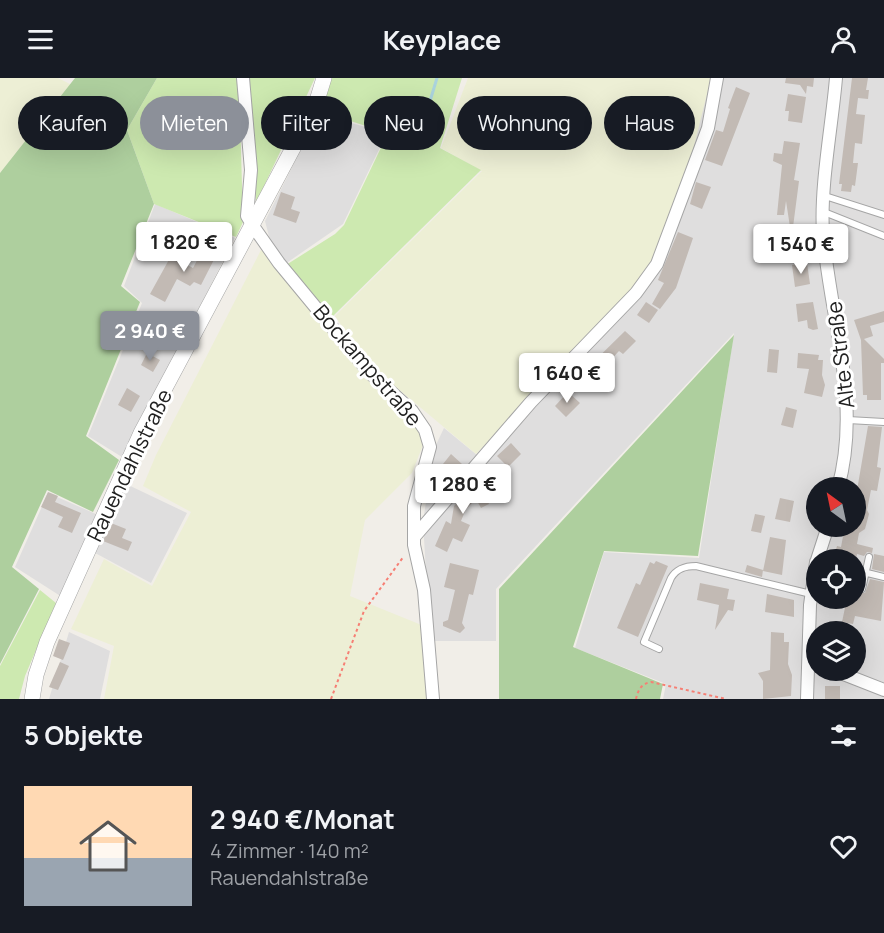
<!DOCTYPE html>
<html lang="de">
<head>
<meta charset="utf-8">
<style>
	:root { --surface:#171b24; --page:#20242c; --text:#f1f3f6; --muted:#9ea1a6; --accent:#8c9099 }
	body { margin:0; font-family:Manrope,sans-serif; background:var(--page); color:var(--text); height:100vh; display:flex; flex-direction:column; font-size:22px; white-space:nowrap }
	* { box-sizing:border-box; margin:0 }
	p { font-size:20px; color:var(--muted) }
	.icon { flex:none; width:33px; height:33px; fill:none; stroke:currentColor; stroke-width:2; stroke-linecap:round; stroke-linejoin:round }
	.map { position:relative; height:621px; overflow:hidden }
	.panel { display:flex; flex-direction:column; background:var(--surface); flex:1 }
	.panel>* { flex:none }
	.banner { position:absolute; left:18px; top:18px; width:849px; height:54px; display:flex; gap:12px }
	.needle { width:39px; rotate:327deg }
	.buttons { position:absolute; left:806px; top:399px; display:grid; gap:12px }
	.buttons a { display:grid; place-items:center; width:60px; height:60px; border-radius:50%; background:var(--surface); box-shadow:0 6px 24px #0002; font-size:30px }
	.price { position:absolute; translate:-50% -51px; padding:0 14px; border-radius:6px; background:#fff; color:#222; font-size:20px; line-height:39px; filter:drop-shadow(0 2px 3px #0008) }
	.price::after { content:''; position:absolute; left:50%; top:36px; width:18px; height:14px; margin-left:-9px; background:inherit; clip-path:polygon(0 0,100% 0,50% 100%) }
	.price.selected { background:var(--accent); color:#fff }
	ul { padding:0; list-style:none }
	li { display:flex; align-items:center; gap:18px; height:150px; padding:0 24px }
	li span { display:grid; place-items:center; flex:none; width:168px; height:120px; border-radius:0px; color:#555 }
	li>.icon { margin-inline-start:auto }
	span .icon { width:72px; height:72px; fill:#fffc; stroke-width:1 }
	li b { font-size:26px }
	h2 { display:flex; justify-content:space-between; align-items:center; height:72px; padding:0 24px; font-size:26px }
	.tag { padding:0 21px; border-radius:27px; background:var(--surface); box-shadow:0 6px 24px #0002; font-size:21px; line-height:54px }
	.tag.selected { background:var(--accent); color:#fff }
	header { display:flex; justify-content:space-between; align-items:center; height:78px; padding:0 24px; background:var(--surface); font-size:27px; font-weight:700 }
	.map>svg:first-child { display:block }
</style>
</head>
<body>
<header><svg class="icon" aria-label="menu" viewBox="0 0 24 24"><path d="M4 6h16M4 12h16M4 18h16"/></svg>Keyplace<svg class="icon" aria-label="person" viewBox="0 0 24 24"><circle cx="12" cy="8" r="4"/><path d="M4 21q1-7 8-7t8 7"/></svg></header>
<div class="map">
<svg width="884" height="621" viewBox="0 0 884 621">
	<rect width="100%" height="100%" fill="#f1eee8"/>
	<path fill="#dfdede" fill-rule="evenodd" d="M709,0H884V621H663L666,606L575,570L604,474L699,480L734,255L496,511V563H430L423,443L435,369L444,350L477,377L630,208ZM816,410H855V448H816ZM816,482H855V520H816ZM816,554H855V592H816Z
		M319,36L387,55L343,146L285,186L271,166L265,143Z
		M155,126L235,160L122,379L88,358L142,225L124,208Z
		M122,404L187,435L151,505L84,469L62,519L15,489L48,415L105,440Z
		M69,554L110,573L100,621H49Z"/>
	<path fill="#edefd5" d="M0,0H58L72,7L0,95Z
		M468,0H711L691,80L654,182L638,205L601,245L476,376L390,304L357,271L335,238L482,93L441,70Z
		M261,172L268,176L410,338L420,353L423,367L412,395L365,442L350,518L424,548L434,621H104L114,568L71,551L104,481L152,508L191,434L143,408L156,377Z"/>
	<path fill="#cde9b0" d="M157,0H239L243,144L236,159L154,126L127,52Z
		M248,0H315L256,125Z
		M331,0H462L440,70L481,92L333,238L286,187L335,156L344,147L388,55L319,33Z
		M40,512L56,525L25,598L19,621H0V588Z"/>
	<path fill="#aecf9e" d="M75,0H157L127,52L154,126L121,208L140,224L86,358L119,382L93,434L47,412L12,489L39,511L0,586V95Z
		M734,257L698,478L604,473L573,569L663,606L660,621H499V511Z"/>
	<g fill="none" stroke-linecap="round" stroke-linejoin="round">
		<path stroke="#aad3dd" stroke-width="3" d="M413,60L427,33L437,0"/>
	</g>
	<path fill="#c2bab4" d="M786,0H814L813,9L807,8L806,16L800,7L785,5Z
		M852,0H868L866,12H869L868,21L858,20L856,36L865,37L862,66L855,65L853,85H858L855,108L852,107L851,114L841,113L842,106H839Z
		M736,9L750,15L722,88L705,82L716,52L723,54L730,31L728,30Z
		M788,16L806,19L802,45L788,43L789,33H785Z
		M784,63L800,65L794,102L799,103L793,149H790L786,123L784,137H777L782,87L773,83L774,75L782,76Z
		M696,104L711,109L702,131L690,126Z
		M281,114L295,119L291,131L300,134L296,145L273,137Z
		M804,149L807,167L792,169L790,151Z
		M678,154L693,160L676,210L660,231L652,226L664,205L658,202Z
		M223,164L201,207L194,204L190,208L177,201L165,224L150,216L171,178L193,190L205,167L211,170Z
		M807,185L810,206L795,209L792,187Z
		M646,224L658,232L649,245L637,237Z
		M813,224L818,251L813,252L808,250L807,242L798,244L796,226Z
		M884,233V244L870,248L873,258L864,261L884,281V285H881V322H867V317H863L861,262L854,242Z
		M155,240L178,253L171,265L149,253Z
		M625,253L636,263L623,276L619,273L606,287L613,294L598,310L585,307L582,310L574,303Z
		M769,271L779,272L777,295L767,294Z
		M147,275L160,282L153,294L141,287Z
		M798,275L819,277L818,282H823L822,297L825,307L822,319L804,315L809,291L797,290Z
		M127,310L140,318L131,334L118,327Z
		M568,314L580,325L566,339L555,328Z
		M786,329L797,332L793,350L781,347Z
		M868,348L882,349L877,389L881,390L877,413L871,412L867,432L869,436L865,451L859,455L857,466L873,470L872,475L867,474L864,478L857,476L856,482H844L834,479L837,468L841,469L845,448H855V424Z
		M511,365L521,376L508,389L497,378Z
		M451,376L462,386L450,401L439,391Z
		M484,399L493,409L485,418L489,426L481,430L476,421L466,431L461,443L470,447L462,464L453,460L447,474L435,468L446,443L451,446L454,428Z
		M48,414L58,418L55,424L81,435L72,455L58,449L63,439L41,429Z
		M780,420L794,423L790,444L775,441Z
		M755,436L765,438L761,455L751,453Z
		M111,445L126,451L122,460L132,464L128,473L103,463Z
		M770,459L786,462L782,497L763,493Z
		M874,476L884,478V494L872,491Z
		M656,483L668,488L638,559L617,550L636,505L640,507L650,484L654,486Z
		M450,485L479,492L473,517L469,516L462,545L465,550L460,555L443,548V544L448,542L455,512L444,509Z
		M747,487L763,492L762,499L745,494Z
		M870,501L884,504L881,543L855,538L853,546L842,544L847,520H855V509L859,515H865Z
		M700,505L729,511L727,521L735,522L733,533L728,532L715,552L719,527L697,522Z
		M767,516L794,522V539L765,534Z
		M771,554L784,555V564H789L788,586L792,597L791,618L763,621V603L758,595L770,592Z
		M59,561L70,565L63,582L53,578Z
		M60,584L69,588L58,612L49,609Z
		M825,608H840V621H825Z"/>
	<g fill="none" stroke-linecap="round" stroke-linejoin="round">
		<defs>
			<path id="service" d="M825,118L884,137
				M824,134L884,158
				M848,342L884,344
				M855,492L884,499
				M862,511L869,479
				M659,571L644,564L671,500C677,490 686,488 696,488L811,516"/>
			<path id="minor" d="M243,0L251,92L247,138L253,148L279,185L369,294L412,333L425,352L430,369L414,428V467L424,512L433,621
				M836,0C832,48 820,108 823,155C830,241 862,323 838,410
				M415,458L531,324L636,215L657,186L708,50L717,0
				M817,482L828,448
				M833,592L884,612
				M807,621L810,527L816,484"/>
			<path id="tertiary" d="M32,621L36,597L47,564L141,355L315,29L324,0"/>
		</defs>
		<use href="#service" stroke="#a5a5a5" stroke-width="8"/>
		<use href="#minor" stroke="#a5a5a5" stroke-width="14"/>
		<use href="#tertiary" stroke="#a5a5a5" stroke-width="16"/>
		<path stroke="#f67f74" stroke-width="2" stroke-dasharray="3 3" stroke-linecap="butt" d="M331,621L364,533L404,478
			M636,621C638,612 641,606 651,604L726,621"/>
		<use href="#service" stroke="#fff" stroke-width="6"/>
		<use href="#minor" stroke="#fff" stroke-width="12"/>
		<use href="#tertiary" stroke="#fff" stroke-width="15"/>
	</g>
	<g text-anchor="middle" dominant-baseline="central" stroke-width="6" stroke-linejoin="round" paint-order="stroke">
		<g font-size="21" fill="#212121" stroke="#fff">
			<text transform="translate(840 277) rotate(-97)">Alte Straße</text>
			<text transform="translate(368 287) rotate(49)">Bockampstraße</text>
			<text transform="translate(129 387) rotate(-64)">Rauendahlstraße</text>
		</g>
	</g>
</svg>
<div class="buttons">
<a><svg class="needle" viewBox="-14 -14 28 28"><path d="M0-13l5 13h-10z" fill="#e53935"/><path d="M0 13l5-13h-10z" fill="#9ea1a6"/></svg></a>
<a><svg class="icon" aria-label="locate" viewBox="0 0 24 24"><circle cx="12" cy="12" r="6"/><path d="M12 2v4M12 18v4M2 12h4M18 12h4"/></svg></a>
<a><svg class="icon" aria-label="layers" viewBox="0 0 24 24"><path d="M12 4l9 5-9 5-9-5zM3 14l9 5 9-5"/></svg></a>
</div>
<b class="price" style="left:184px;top:195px">1 820 €</b>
<b class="price" style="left:801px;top:197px">1 540 €</b>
<b class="price selected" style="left:150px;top:284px">2 940 €</b>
<b class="price" style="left:567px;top:326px">1 640 €</b>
<b class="price" style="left:463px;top:437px">1 280 €</b>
<div class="banner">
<a class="tag">Kaufen</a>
<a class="tag selected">Mieten</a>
<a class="tag">Filter</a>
<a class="tag">Neu</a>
<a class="tag">Wohnung</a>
<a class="tag">Haus</a>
</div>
</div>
<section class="panel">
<h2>5 Objekte<svg class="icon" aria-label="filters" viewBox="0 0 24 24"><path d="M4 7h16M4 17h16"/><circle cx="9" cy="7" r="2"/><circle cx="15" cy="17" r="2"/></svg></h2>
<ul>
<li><span style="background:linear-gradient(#ffd9b3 60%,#9aa5b1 0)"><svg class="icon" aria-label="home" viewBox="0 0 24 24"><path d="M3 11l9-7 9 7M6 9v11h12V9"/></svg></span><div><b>2 940 €/Monat</b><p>4 Zimmer · 140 m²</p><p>Rauendahlstraße</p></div><svg class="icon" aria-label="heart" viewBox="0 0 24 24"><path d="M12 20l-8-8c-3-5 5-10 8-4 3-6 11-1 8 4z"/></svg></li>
</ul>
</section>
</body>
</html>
